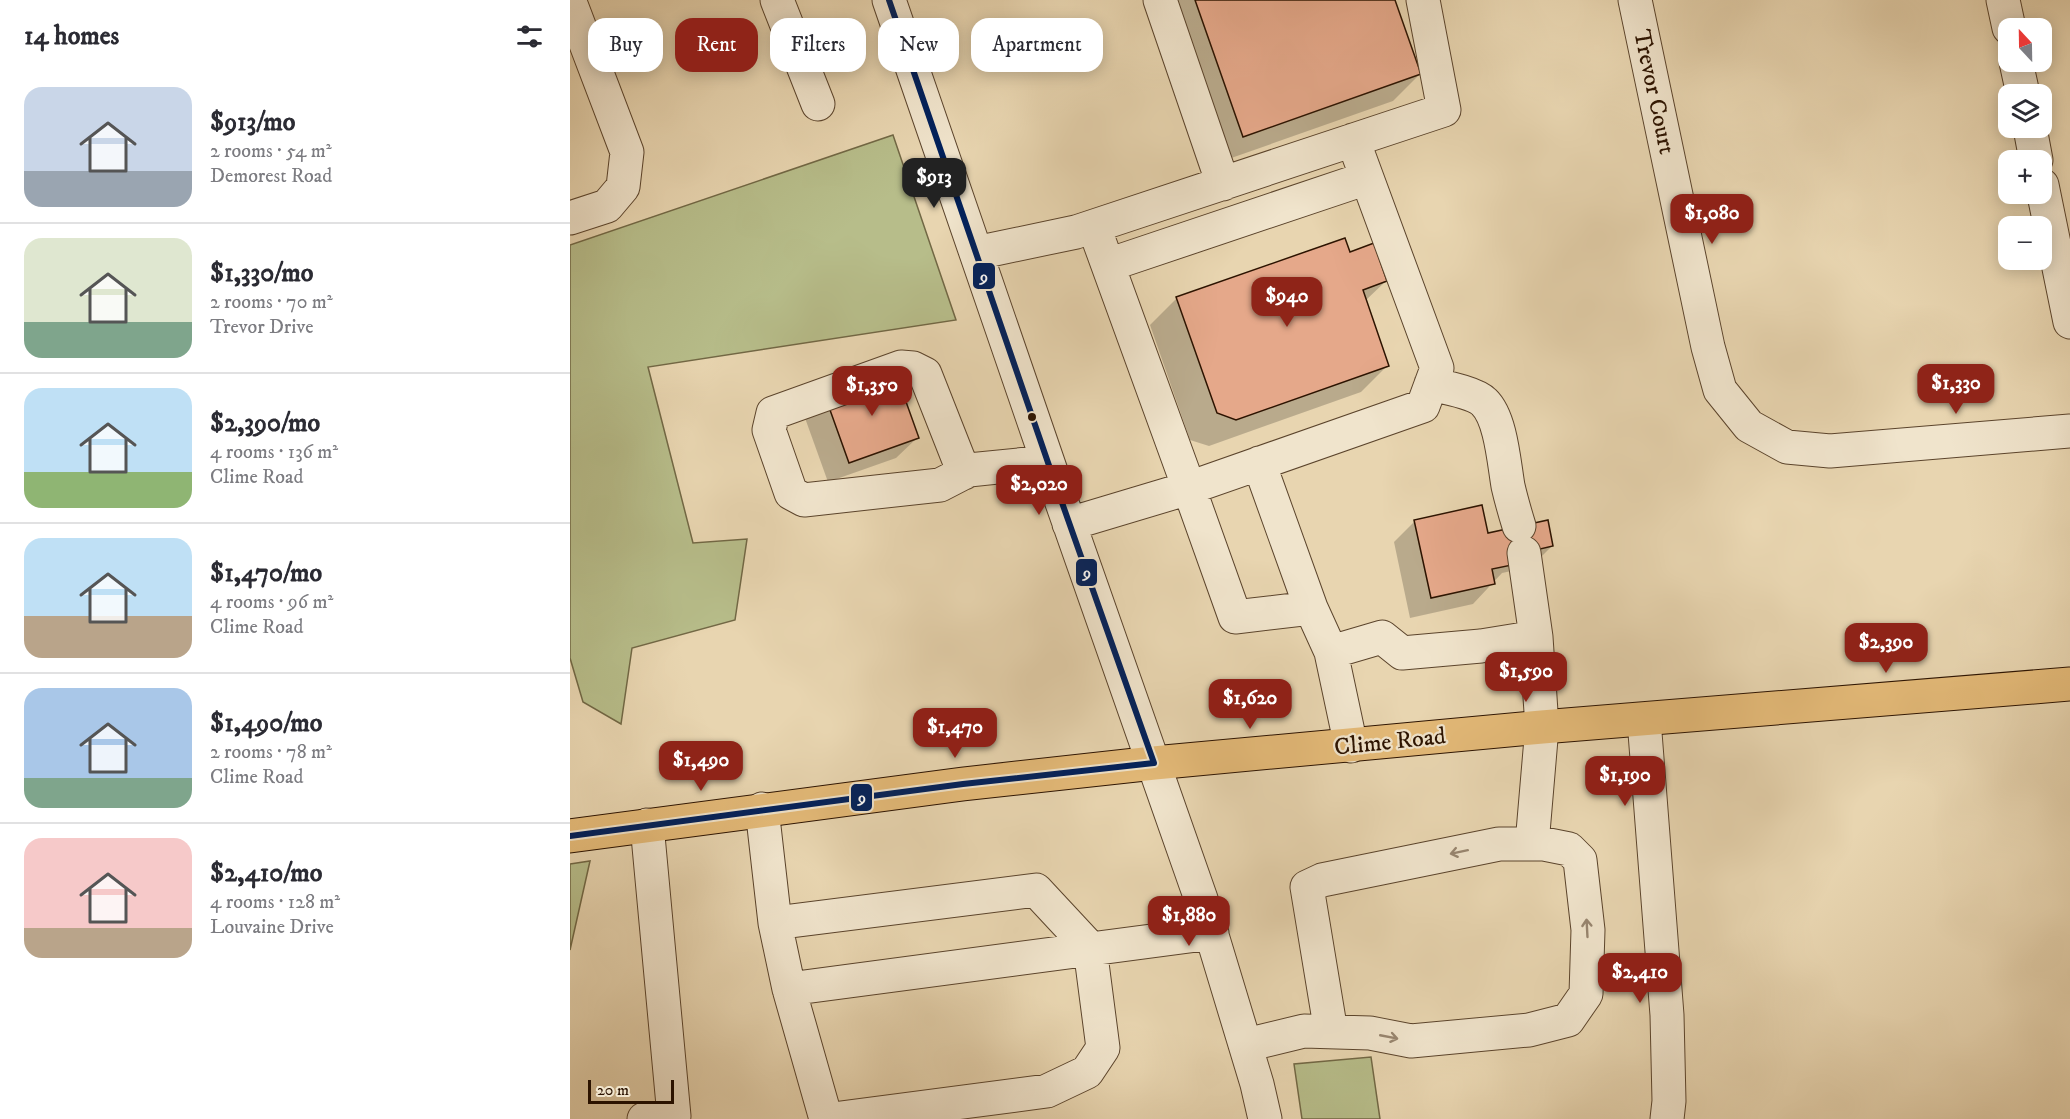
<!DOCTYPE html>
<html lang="en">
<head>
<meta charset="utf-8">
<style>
	:root { --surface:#fff; --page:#f7f7f7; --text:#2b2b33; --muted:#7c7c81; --line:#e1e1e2; --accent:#8f2418 }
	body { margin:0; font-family:"IM FELL DW Pica",serif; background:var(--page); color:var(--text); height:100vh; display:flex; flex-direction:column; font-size:22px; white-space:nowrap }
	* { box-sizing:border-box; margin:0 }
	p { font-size:20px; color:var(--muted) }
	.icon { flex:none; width:33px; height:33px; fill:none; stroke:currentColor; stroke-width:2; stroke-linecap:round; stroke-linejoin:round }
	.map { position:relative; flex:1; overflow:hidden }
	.sheet { display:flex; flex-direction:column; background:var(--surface); width:570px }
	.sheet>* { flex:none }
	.hud { position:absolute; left:18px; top:18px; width:570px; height:54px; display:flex; gap:12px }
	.needle { width:39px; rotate:338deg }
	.tools { position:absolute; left:1428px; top:18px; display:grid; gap:12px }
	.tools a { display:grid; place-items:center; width:54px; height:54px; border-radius:12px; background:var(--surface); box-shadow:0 3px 15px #0003; font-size:30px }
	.scale { position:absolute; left:18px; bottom:15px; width:86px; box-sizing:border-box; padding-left:6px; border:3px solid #2c1300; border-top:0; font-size:16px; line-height:21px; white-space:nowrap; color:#2c1300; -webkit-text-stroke:4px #f0e4cc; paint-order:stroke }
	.price { position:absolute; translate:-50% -51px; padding:0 14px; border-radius:12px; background:var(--accent); color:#fff; font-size:20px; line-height:39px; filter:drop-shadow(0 2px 3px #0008) }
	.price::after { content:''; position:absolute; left:50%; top:36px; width:18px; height:14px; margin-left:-9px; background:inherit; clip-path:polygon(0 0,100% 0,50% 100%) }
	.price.on { background:#222; color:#fff }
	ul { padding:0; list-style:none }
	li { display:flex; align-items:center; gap:18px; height:150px; padding:0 24px }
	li+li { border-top:2px solid var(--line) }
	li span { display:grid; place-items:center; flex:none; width:168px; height:120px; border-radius:18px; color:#555 }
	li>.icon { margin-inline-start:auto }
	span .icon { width:72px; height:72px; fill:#fffc; stroke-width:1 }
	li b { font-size:26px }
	h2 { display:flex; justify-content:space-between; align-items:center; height:72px; padding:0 24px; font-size:26px }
	.chip { padding:0 21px; border-radius:18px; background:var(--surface); box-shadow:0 3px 15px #0003; font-size:21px; line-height:54px }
	.chip.on { background:var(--accent); color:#fff }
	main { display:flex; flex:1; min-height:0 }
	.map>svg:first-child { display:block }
</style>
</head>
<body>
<main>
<section class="sheet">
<h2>14 homes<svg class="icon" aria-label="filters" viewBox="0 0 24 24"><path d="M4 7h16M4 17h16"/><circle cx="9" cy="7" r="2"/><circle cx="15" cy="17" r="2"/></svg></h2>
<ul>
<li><span style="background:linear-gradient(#c9d6e8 70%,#9aa5b1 0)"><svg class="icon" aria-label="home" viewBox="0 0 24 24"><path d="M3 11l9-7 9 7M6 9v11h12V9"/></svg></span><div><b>$913/mo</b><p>2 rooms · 54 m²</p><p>Demorest Road</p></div></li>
<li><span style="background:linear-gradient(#dfe7d0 70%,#7fa58c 0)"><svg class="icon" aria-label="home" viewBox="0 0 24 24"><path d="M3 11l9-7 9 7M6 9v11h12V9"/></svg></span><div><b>$1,330/mo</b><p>2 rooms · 70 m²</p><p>Trevor Drive</p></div></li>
<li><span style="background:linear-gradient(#bfe0f5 70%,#8fb573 0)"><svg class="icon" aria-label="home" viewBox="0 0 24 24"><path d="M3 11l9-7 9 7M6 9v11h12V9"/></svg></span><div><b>$2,390/mo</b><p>4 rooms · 136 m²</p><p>Clime Road</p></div></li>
<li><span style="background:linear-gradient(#bfe0f5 65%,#b9a48a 0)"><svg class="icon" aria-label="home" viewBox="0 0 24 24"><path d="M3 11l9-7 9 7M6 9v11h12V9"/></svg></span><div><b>$1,470/mo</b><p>4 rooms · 96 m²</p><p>Clime Road</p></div></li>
<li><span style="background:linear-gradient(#a9c7e8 75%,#7fa58c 0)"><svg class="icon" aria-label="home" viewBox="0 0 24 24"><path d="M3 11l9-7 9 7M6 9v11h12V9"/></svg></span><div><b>$1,490/mo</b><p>2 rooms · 78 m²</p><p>Clime Road</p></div></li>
<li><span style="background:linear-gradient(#f6c9c9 75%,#b9a48a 0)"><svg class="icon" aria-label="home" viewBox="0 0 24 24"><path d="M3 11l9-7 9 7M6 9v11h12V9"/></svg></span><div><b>$2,410/mo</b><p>4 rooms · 128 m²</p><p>Louvaine Drive</p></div></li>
</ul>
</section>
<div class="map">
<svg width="1500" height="1119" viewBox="0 0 1500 1119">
	<rect width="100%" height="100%" fill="#e8d5b0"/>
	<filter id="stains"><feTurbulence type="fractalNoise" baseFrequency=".00333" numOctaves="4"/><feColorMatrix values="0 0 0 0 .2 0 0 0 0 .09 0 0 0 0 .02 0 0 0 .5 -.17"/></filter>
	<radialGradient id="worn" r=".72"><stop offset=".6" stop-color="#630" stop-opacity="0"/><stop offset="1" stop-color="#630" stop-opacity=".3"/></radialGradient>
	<path fill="#b7bd8a" stroke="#726845" stroke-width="1.5" d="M323,135L386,320L78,367L123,543L177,539L165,620L62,648L51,724L13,702L0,658V245Z
		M20,861L0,950V864Z
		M801,1057L810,1119H732L724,1064Z"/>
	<path fill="#0003" d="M589,0H823L850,74L823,101L647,163Z
		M779,254L816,281L795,301L818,365L791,392L639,446L620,440L580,325L607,298Z
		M256,397L347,438L326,458L258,482L235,418Z
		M845,521L917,534L982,546L961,567L932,573L903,604L840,618L824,542Z"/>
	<path fill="#e5a88a" stroke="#2c1300" stroke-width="1.5" d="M625,0H825L851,74L673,137Z
		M775,238L780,252L804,243L817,281L793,290L819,366L666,420L647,413L606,297Z
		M325,371L349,438L279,463L255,396Z
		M912,505L918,533L978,520L983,546L940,556L942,565L922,569L925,584L861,598L844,520Z"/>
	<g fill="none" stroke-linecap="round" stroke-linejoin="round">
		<defs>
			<path id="minor" d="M207,0L248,104
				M319,0L484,480L631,899L687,1084L695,1119
				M590,0L653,184
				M1065,0L1138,347L1150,390L1179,426L1217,447L1260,451L1500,431
				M1433,0L1439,28
				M0,2L57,152L53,187L37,206L0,218
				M1446,62L1453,94
				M1460,128L1466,160
				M1472,185L1500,322
				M406,253L506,232L874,110L853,0
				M538,265L797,178
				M861,384C874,387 905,393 914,402C931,418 934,463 938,486C941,499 945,513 949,526
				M689,463L741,608L665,617L619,488L853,406L867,368L783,140
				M394,473L355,374L343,368L331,367L203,413L199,430L221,493L234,500L370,485L399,470L477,462
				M499,524L619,488L524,227
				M954,553L966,637
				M741,608L761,652L781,746
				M761,652L812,637L832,653L911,646L966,637L972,727L962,844
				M1074,720L1097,1015L1099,1101L1097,1119
				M192,809L205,923L219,989L256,1119
				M205,923L466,890L520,948L533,1048L517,1072L477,1091L263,1119
				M219,989L642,933
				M676,1045L734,1031L800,1033L841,1041L959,1030L998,1020L1016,994L1018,930L1010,860L999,849L974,844H929L752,880L737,887L761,1032
				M74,1119L104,1116L77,825"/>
			<path id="major" d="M0,836L393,784L584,763L972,727L1500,684"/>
		</defs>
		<use href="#minor" stroke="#5b442c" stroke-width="35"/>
		<use href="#major" stroke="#2c1300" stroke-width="35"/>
		<use href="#minor" stroke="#f0e4cc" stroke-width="33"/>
		<use href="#major" stroke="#e4ba78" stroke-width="33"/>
		<defs>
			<path id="bus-1" d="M319,0L484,480L584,763
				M0,836L393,784L584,763"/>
		</defs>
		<use href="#bus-1" stroke="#f0e4cc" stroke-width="10"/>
		<use href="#bus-1" stroke="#00205b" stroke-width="6"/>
	</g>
	<defs><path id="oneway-shaft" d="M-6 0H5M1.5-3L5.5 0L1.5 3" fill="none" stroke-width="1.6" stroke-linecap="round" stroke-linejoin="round" transform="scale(1.5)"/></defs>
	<g stroke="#988670">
		<use href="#oneway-shaft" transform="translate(889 852) rotate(168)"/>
		<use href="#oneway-shaft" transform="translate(1017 928) rotate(-93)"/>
		<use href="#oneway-shaft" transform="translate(819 1037) rotate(11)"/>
	</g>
	<circle fill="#2c1300" stroke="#f0e4cc" stroke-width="2" cx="462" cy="417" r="5"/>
	<g text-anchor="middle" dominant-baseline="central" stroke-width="4.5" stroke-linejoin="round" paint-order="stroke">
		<g font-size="24" fill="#2c1300" stroke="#f0e4cc">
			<text transform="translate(1084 92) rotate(78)">Trevor Court</text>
			<text transform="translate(820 742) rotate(-6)">Clime Road</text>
		</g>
	</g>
	<g stroke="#f0e4cc" stroke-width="2">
		<rect x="402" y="262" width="24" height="28" rx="6" fill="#00205b"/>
		<rect x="505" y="558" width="23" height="29" rx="6" fill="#00205b"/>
		<rect x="280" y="783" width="23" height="29" rx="6" fill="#00205b"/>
	</g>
	<g font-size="16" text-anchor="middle" font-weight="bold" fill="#fff">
		<text x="414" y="282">9</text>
		<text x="517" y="578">9</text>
		<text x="292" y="803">9</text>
	</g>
	<rect width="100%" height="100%" filter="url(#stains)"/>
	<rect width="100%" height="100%" fill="url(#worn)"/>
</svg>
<div class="tools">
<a><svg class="needle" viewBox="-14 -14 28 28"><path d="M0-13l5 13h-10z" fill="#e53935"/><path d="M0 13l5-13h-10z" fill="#7c7c81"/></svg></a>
<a><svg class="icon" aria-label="layers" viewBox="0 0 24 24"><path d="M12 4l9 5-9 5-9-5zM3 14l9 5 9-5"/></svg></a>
<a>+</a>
<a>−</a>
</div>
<div class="scale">20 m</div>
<b class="price on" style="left:364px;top:209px">$913</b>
<b class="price" style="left:1142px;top:245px">$1,080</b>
<b class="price" style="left:717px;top:328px">$940</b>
<b class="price" style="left:1386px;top:415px">$1,330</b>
<b class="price" style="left:302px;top:417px">$1,350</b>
<b class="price" style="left:469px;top:516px">$2,020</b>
<b class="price" style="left:1316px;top:674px">$2,390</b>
<b class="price" style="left:956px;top:703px">$1,590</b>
<b class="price" style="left:680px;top:730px">$1,620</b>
<b class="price" style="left:385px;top:759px">$1,470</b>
<b class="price" style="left:131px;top:792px">$1,490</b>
<b class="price" style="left:1055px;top:807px">$1,190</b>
<b class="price" style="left:619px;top:947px">$1,880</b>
<b class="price" style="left:1070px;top:1004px">$2,410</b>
<div class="hud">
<a class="chip">Buy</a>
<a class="chip on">Rent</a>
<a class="chip">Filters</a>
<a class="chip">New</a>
<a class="chip">Apartment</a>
</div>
</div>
</main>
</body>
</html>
